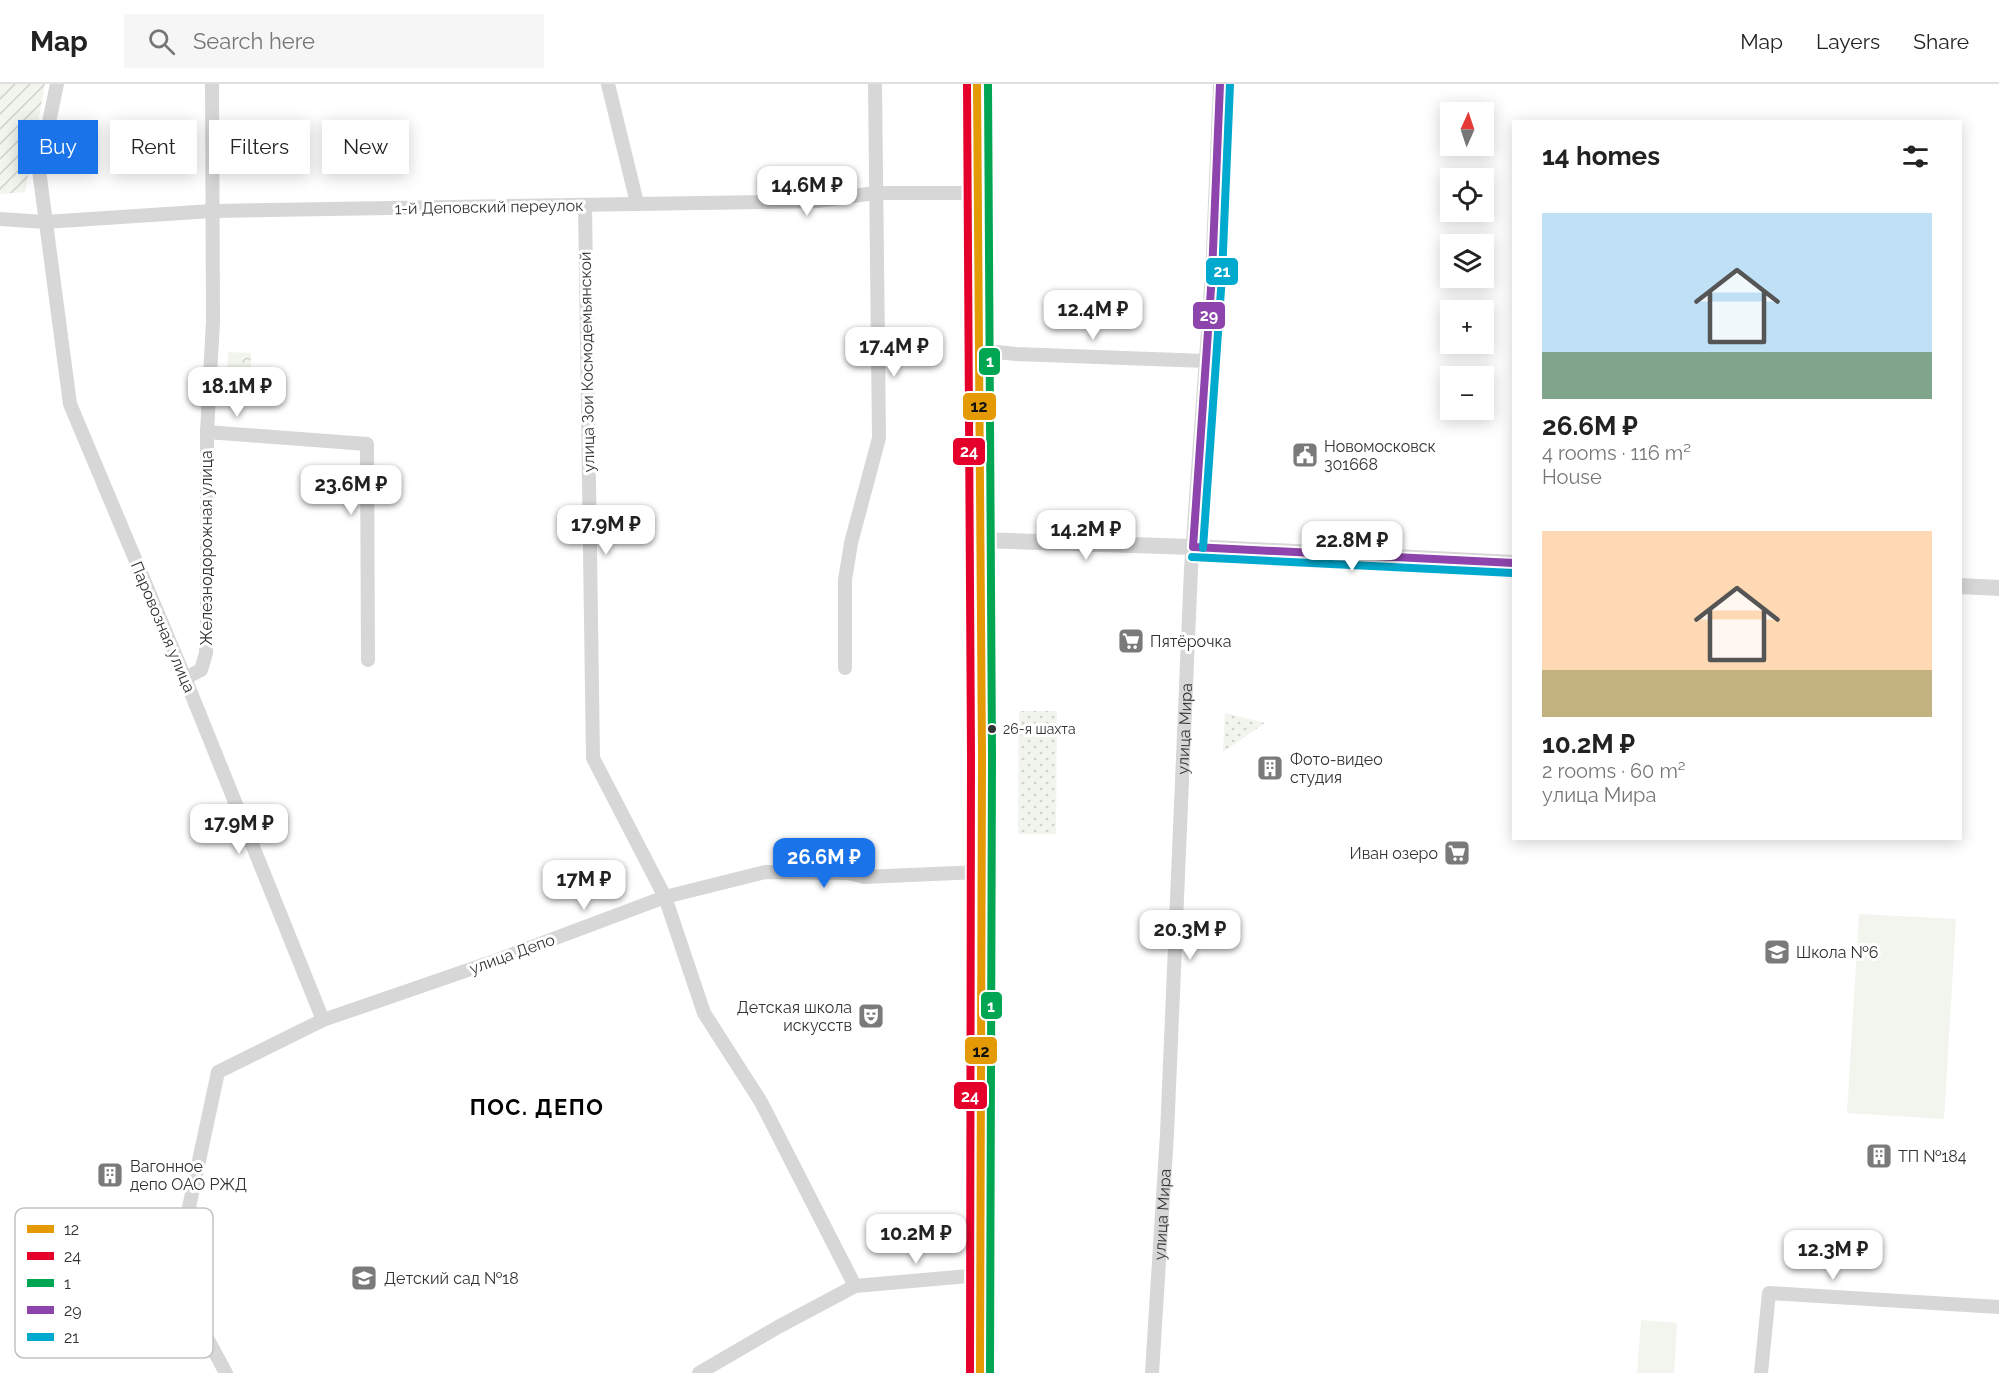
<!DOCTYPE html>
<html lang="en">
<head>
<meta charset="utf-8">
<style>
	:root { --surface:#fff; --page:#f6f6f6; --text:#222; --muted:#767676; --line:#e0e0e0; --accent:#1a73e8 }
	body { margin:0; font-family:Raleway,sans-serif; background:var(--page); color:var(--text); height:100vh; display:flex; flex-direction:column; font-size:22px; white-space:nowrap }
	* { box-sizing:border-box; margin:0 }
	p { font-size:20px; color:var(--muted) }
	.icon { flex:none; width:33px; height:33px; fill:none; stroke:currentColor; stroke-width:2; stroke-linecap:round; stroke-linejoin:round }
	.map { position:relative; flex:1; overflow:hidden }
	.sheet { position:absolute; left:1512px; top:36px; width:450px; height:720px; display:flex; flex-direction:column; background:var(--surface); border-radius:0px; box-shadow:0 3px 15px #0003 }
	.sheet>* { flex:none }
	.hud { position:absolute; left:18px; top:36px; width:570px; height:54px; display:flex; gap:12px }
	.needle { width:39px; rotate:3deg }
	.controls { position:absolute; left:1440px; top:18px; display:grid; gap:12px }
	.controls a { display:grid; place-items:center; width:54px; height:54px; border-radius:0px; background:var(--surface); box-shadow:0 3px 15px #0003; font-size:30px }
	.price { position:absolute; translate:-50% -51px; padding:0 14px; border-radius:12px; background:#fff; color:#222; font-size:20px; line-height:39px; filter:drop-shadow(0 2px 3px #0008) }
	.price::after { content:''; position:absolute; left:50%; top:36px; width:18px; height:14px; margin-left:-9px; background:inherit; clip-path:polygon(0 0,100% 0,50% 100%) }
	.price.active { background:var(--accent); color:#fff }
	ul { padding:0; list-style:none }
	li { display:grid; align-content:center; gap:12px; height:318px; padding:0 30px }
	li span { display:grid; place-items:center; height:186px; border-radius:0px; color:#555 }
	li>.icon { margin-inline-start:auto }
	span .icon { width:108px; height:108px; fill:#fffc; stroke-width:1 }
	li b { font-size:26px }
	h2 { display:flex; justify-content:space-between; align-items:center; height:72px; padding:0 30px; font-size:26px }
	.tag { padding:0 21px; border-radius:0px; background:var(--surface); box-shadow:0 3px 15px #0003; font-size:21px; line-height:54px }
	.tag.active { background:var(--accent); color:#fff }
	header { display:flex; align-items:center; gap:36px; box-sizing:border-box; height:84px; padding:0 30px; background:var(--surface); border-bottom:2px solid var(--line) }
	header strong { font-size:28px }
	nav { display:flex; gap:33px; margin-inline-start:auto; font-size:21px }
	.search { width:420px; height:54px; background:var(--page); display:flex; align-items:center; gap:15px; box-sizing:border-box; padding:0 21px; border-radius:0px; color:var(--muted); font-size:22px }
	.map>svg:first-child { display:block }
</style>
</head>
<body>
<header>
<strong>Map</strong>
<div class="search"><svg class="icon" aria-label="search" viewBox="0 0 24 24"><circle cx="10" cy="10" r="6"/><path d="M15 15l6 6"/></svg>Search here</div>
<nav><a>Map</a><a>Layers</a><a>Share</a></nav>
</header>
<div class="map">
<svg width="1999" height="1289" viewBox="0 0 1999 1289">
	<defs>
		<pattern id="grass-dots" width="8" height="8" patternUnits="userSpaceOnUse" patternTransform="scale(1.5)"><rect width="8" height="8" fill="#f1f5ed"/><path d="M2 2h.1M6 6h.1" fill="none" stroke="#cfd2cc" stroke-width="1.8" stroke-linecap="round"/></pattern>
		<pattern id="park-crowns" width="20" height="18" patternUnits="userSpaceOnUse" patternTransform="scale(1.5)"><rect width="20" height="18" fill="#f1f5ed"/><path d="M2 6a3 3 0 1 1 6 0M12 15a3 3 0 1 1 6 0" fill="none" stroke="#cfd2cc"/></pattern>
		<pattern id="garden-furrows" width="10" height="10" patternUnits="userSpaceOnUse" patternTransform="scale(1.5)"><rect width="10" height="10" fill="#f1f5ed"/><path d="M-1 1l2-2M0 10L10 0M9 11l2-2" fill="none" stroke="#cfd2cc"/></pattern>
	</defs>
	<rect width="100%" height="100%" fill="#fff"/>
	<path fill="url(#grass-dots)" d="M1019,627H1057L1056,750H1018Z
		M1225,629L1265,639L1223,668Z"/>
	<path fill="url(#park-crowns)" d="M228,268L251,269L250,304L227,303Z"/>
	<path fill="url(#garden-furrows)" d="M0,0H45L25,108L0,110Z"/>
	<path fill="#f1f5ed" d="M1859,830L1956,835L1944,1035L1847,1029Z
		M1641,1236L1677,1239L1674,1289H1637Z"/>
	<g fill="none" stroke-linecap="round" stroke-linejoin="round">
		<g stroke="#d7d7d7" stroke-width="14">
			<path d="M57,0L39,86L70,320L185,594L323,936"/>
			<path d="M608,0L637,119"/>
			<path d="M585,121L593,674L665,813L765,788L848,789L864,793L980,788"/>
			<path d="M0,135L45,138L212,127L817,117L875,109H977"/>
			<path d="M978,266L1016,270L1206,277"/>
			<path d="M207,348L367,360L368,576"/>
			<path d="M845,584V496L851,459L879,354L875,0"/>
			<path d="M185,594L201,586L206,569L207,539V348L213,237L212,0"/>
			<path d="M855,1202L980,1191"/>
			<path d="M226,1289L188,1219V1128L218,988L323,936L497,876L665,813L704,929L761,1018L855,1202L778,1243L699,1289"/>
			<path id="s1" d="M1152,1289L1167,1050L1191,485L1212,190L1220,0"/>
			<path d="M1761,1289L1769,1209L1999,1223"/>
		</g>
		<path stroke="#d7d7d7" stroke-width="16" d="M980,456L1193,463L1514,479
			M1960,502L1999,504"/>
		<path stroke="#d0d0d0" stroke-width="18" d="M977,0L982,672L980,1009V1289"/>
		<defs>
			<path id="bus-1" d="M977,0L982,672L980,1289"/>
			<path id="bus-2" d="M967,0L971,672L970,1289"/>
			<path id="bus-3" d="M988,0L992,672L990,1289"/>
			<path id="bus-4" d="M1193,463L1212,190L1220,0
				M1193,463L1514,479"/>
			<path id="bus-5" d="M1203,464L1222,191L1230,0
				M1192,473L1513,489"/>
		</defs>
		<use href="#bus-1" stroke="#fff" stroke-width="12"/>
		<use href="#bus-2" stroke="#fff" stroke-width="12"/>
		<use href="#bus-3" stroke="#fff" stroke-width="12"/>
		<use href="#bus-4" stroke="#fff" stroke-width="12"/>
		<use href="#bus-5" stroke="#fff" stroke-width="12"/>
		<use href="#bus-1" stroke="#e39a05" stroke-width="8"/>
		<use href="#bus-2" stroke="#e4002b" stroke-width="8"/>
		<use href="#bus-3" stroke="#00a651" stroke-width="8"/>
		<use href="#bus-4" stroke="#8e44ad" stroke-width="8"/>
		<use href="#bus-5" stroke="#00a9ce" stroke-width="8"/>
	</g>
	<defs>
		<symbol id="civic-square" viewBox="-11 -11 22 22"><rect x="-9" y="-9" width="18" height="18" rx="4" fill="#7a7a7a" stroke="#fff"/><path d="M-.6-6.5H3V-4.5H.6V-3L4-1V1h2V6H-6V1h2V-1L-.6-3ZM-1.2 2.5V6h2.4V2.5Z" fill="#fff"/></symbol>
		<symbol id="supermarket-square" viewBox="-11 -11 22 22"><rect x="-9" y="-9" width="18" height="18" rx="4" fill="#7a7a7a" stroke="#fff"/><path d="M-6-5.5h2.5l.6 2H6L4.5 2H-2.5L-4.4-4H-6ZM-1.5 3.2a1.3 1.3 0 1 0 .1 0ZM3 3.2a1.3 1.3 0 1 0 .1 0Z" fill="#fff"/></symbol>
		<symbol id="building-square" viewBox="-11 -11 22 22"><rect x="-9" y="-9" width="18" height="18" rx="4" fill="#7a7a7a" stroke="#fff"/><path d="M-4-6H4V6H1V3H-1V6H-4ZM-2.5-4.3h1.7v1.8h-1.7ZM.8-4.3h1.7v1.8H.8ZM-2.5-1h1.7V.8h-1.7ZM.8-1h1.7V.8H.8Z" fill="#fff"/></symbol>
		<symbol id="school-square" viewBox="-11 -11 22 22"><rect x="-9" y="-9" width="18" height="18" rx="4" fill="#7a7a7a" stroke="#fff"/><path d="M0-5L7-2L0 1L-7-2ZM-4 1L0 2.5L4 1V4Q0 6-4 4Z" fill="#fff"/></symbol>
		<symbol id="theatre-square" viewBox="-11 -11 22 22"><rect x="-9" y="-9" width="18" height="18" rx="4" fill="#7a7a7a" stroke="#fff"/><path d="M-5-5.5Q0-4 5-5.5V0Q5 5 0 6Q-5 5-5 0ZM-3.3-2.5H-1v1.5H-3.3ZM1-2.5H3.3v1.5H1ZM-2.8 1Q0 5.5 2.8 1Z" fill="#fff"/></symbol>
	</defs>
	<g fill-rule="evenodd">
		<use href="#civic-square" x="1290" y="356" width="30" height="30"/>
		<use href="#supermarket-square" x="1116" y="542" width="30" height="30"/>
		<use href="#building-square" x="1255" y="669" width="30" height="30"/>
		<use href="#supermarket-square" x="1442" y="754" width="30" height="30"/>
		<use href="#school-square" x="1762" y="853" width="30" height="30"/>
		<use href="#theatre-square" x="856" y="917" width="30" height="30"/>
		<use href="#building-square" x="1864" y="1057" width="30" height="30"/>
		<use href="#building-square" x="95" y="1076" width="30" height="30"/>
		<use href="#school-square" x="349" y="1179" width="30" height="30"/>
	</g>
	<circle fill="#333" stroke="#fff" stroke-width="2" cx="992" cy="645" r="5"/>
	<g text-anchor="middle" dominant-baseline="central" stroke-width="6" stroke-linejoin="round" paint-order="stroke">
		<g font-size="14" fill="#333" stroke="#fff" text-anchor="start">
			<text x="1003" y="645">26-я шахта</text>
		</g>
		<g font-size="16" fill="#333" stroke="#fff">
			<text transform="translate(489 123) rotate(-1)">1-й Деповский переулок</text>
			<text transform="translate(587 278) rotate(-91)">улица Зои Космодемьянской</text>
			<text transform="translate(206 464) rotate(-90)">Железнодорожная улица</text>
			<text transform="translate(163 543) rotate(67)">Паровозная улица</text>
			<text stroke="none"><textPath href="#s1" startOffset="645">улица Мира</textPath></text>
			<text transform="translate(512 870) rotate(-20)">улица Депо</text>
			<text stroke="none"><textPath href="#s1" startOffset="159">улица Мира</textPath></text>
		</g>
		<g font-size="16" fill="#333" stroke="#fff" text-anchor="start">
			<text x="1324" y="362">Новомосковск<tspan x="1324" dy="18">301668</tspan></text>
			<text x="1150" y="557">Пятёрочка</text>
			<text x="1290" y="675">Фото-видео<tspan x="1290" dy="18">студия</tspan></text>
			<text x="1438" y="769" text-anchor="end">Иван озеро</text>
			<text x="1796" y="868">Школа №6</text>
			<text x="852" y="923" text-anchor="end">Детская школа<tspan x="852" dy="18">искусств</tspan></text>
			<text x="1898" y="1072">ТП №184</text>
			<text x="130" y="1082">Вагонное<tspan x="130" dy="18">депо ОАО РЖД</tspan></text>
			<text x="384" y="1194">Детский сад №18</text>
		</g>
		<g font-size="22" font-weight="bold" letter-spacing="1.5" fill="#000" stroke="#fff">
			<text x="537" y="1023">ПОС. ДЕПО</text>
		</g>
	</g>
	<rect x="15" y="1124" width="198" height="150" rx="9" fill="#fff" stroke="#c2c2c2" stroke-width="1.5"/>
	<rect x="27" y="1141" width="27" height="8" fill="#e39a05"/>
	<rect x="27" y="1168" width="27" height="8" fill="#e4002b"/>
	<rect x="27" y="1195" width="27" height="8" fill="#00a651"/>
	<rect x="27" y="1222" width="27" height="8" fill="#8e44ad"/>
	<rect x="27" y="1249" width="27" height="8" fill="#00a9ce"/>
	<g font-size="16" fill="#333">
		<text x="64" y="1151">12</text>
		<text x="64" y="1178">24</text>
		<text x="64" y="1205">1</text>
		<text x="64" y="1232">29</text>
		<text x="64" y="1259">21</text>
	</g>
	<g stroke="#fff" stroke-width="2">
		<rect x="1205" y="173" width="34" height="29" rx="6" fill="#00a9ce"/>
		<rect x="1192" y="217" width="34" height="29" rx="6" fill="#8e44ad"/>
		<rect x="978" y="263" width="23" height="29" rx="6" fill="#00a651"/>
		<rect x="962" y="308" width="35" height="29" rx="6" fill="#e39a05"/>
		<rect x="952" y="353" width="34" height="29" rx="6" fill="#e4002b"/>
		<rect x="980" y="907" width="23" height="29" rx="6" fill="#00a651"/>
		<rect x="964" y="952" width="34" height="29" rx="6" fill="#e39a05"/>
		<rect x="953" y="997" width="35" height="29" rx="6" fill="#e4002b"/>
	</g>
	<g font-size="16" text-anchor="middle" font-weight="bold" fill="#fff">
		<text x="1222" y="193">21</text>
		<text x="1209" y="237">29</text>
		<text x="990" y="283">1</text>
		<text x="969" y="373">24</text>
		<text x="991" y="928">1</text>
		<text x="970" y="1018">24</text>
	</g>
	<g font-size="16" text-anchor="middle" font-weight="bold" fill="#111">
		<text x="979" y="328">12</text>
		<text x="981" y="973">12</text>
	</g>
</svg>
<div class="controls">
<a><svg class="needle" viewBox="-14 -14 28 28"><path d="M0-13l5 13h-10z" fill="#e53935"/><path d="M0 13l5-13h-10z" fill="#767676"/></svg></a>
<a><svg class="icon" aria-label="locate" viewBox="0 0 24 24"><circle cx="12" cy="12" r="6"/><path d="M12 2v4M12 18v4M2 12h4M18 12h4"/></svg></a>
<a><svg class="icon" aria-label="layers" viewBox="0 0 24 24"><path d="M12 4l9 5-9 5-9-5zM3 14l9 5 9-5"/></svg></a>
<a>+</a>
<a>−</a>
</div>
<b class="price" style="left:807px;top:133px">14.6M ₽</b>
<b class="price" style="left:1093px;top:257px">12.4M ₽</b>
<b class="price" style="left:894px;top:294px">17.4M ₽</b>
<b class="price" style="left:237px;top:334px">18.1M ₽</b>
<b class="price" style="left:351px;top:432px">23.6M ₽</b>
<b class="price" style="left:606px;top:472px">17.9M ₽</b>
<b class="price" style="left:1086px;top:477px">14.2M ₽</b>
<b class="price" style="left:1352px;top:488px">22.8M ₽</b>
<b class="price" style="left:239px;top:771px">17.9M ₽</b>
<b class="price active" style="left:824px;top:805px">26.6M ₽</b>
<b class="price" style="left:584px;top:827px">17M ₽</b>
<b class="price" style="left:1190px;top:877px">20.3M ₽</b>
<b class="price" style="left:916px;top:1181px">10.2M ₽</b>
<b class="price" style="left:1833px;top:1197px">12.3M ₽</b>
<div class="hud">
<a class="tag active">Buy</a>
<a class="tag">Rent</a>
<a class="tag">Filters</a>
<a class="tag">New</a>
</div>
<section class="sheet">
<h2>14 homes<svg class="icon" aria-label="filters" viewBox="0 0 24 24"><path d="M4 7h16M4 17h16"/><circle cx="9" cy="7" r="2"/><circle cx="15" cy="17" r="2"/></svg></h2>
<ul>
<li><span style="background:linear-gradient(#bfe0f5 75%,#7fa58c 0)"><svg class="icon" aria-label="home" viewBox="0 0 24 24"><path d="M3 11l9-7 9 7M6 9v11h12V9"/></svg></span><div><b>26.6M ₽</b><p>4 rooms · 116 m²</p><p>House</p></div></li>
<li><span style="background:linear-gradient(#ffd9b3 75%,#c2b280 0)"><svg class="icon" aria-label="home" viewBox="0 0 24 24"><path d="M3 11l9-7 9 7M6 9v11h12V9"/></svg></span><div><b>10.2M ₽</b><p>2 rooms · 60 m²</p><p>улица Мира</p></div></li>
</ul>
</section>
</div>
</body>
</html>
